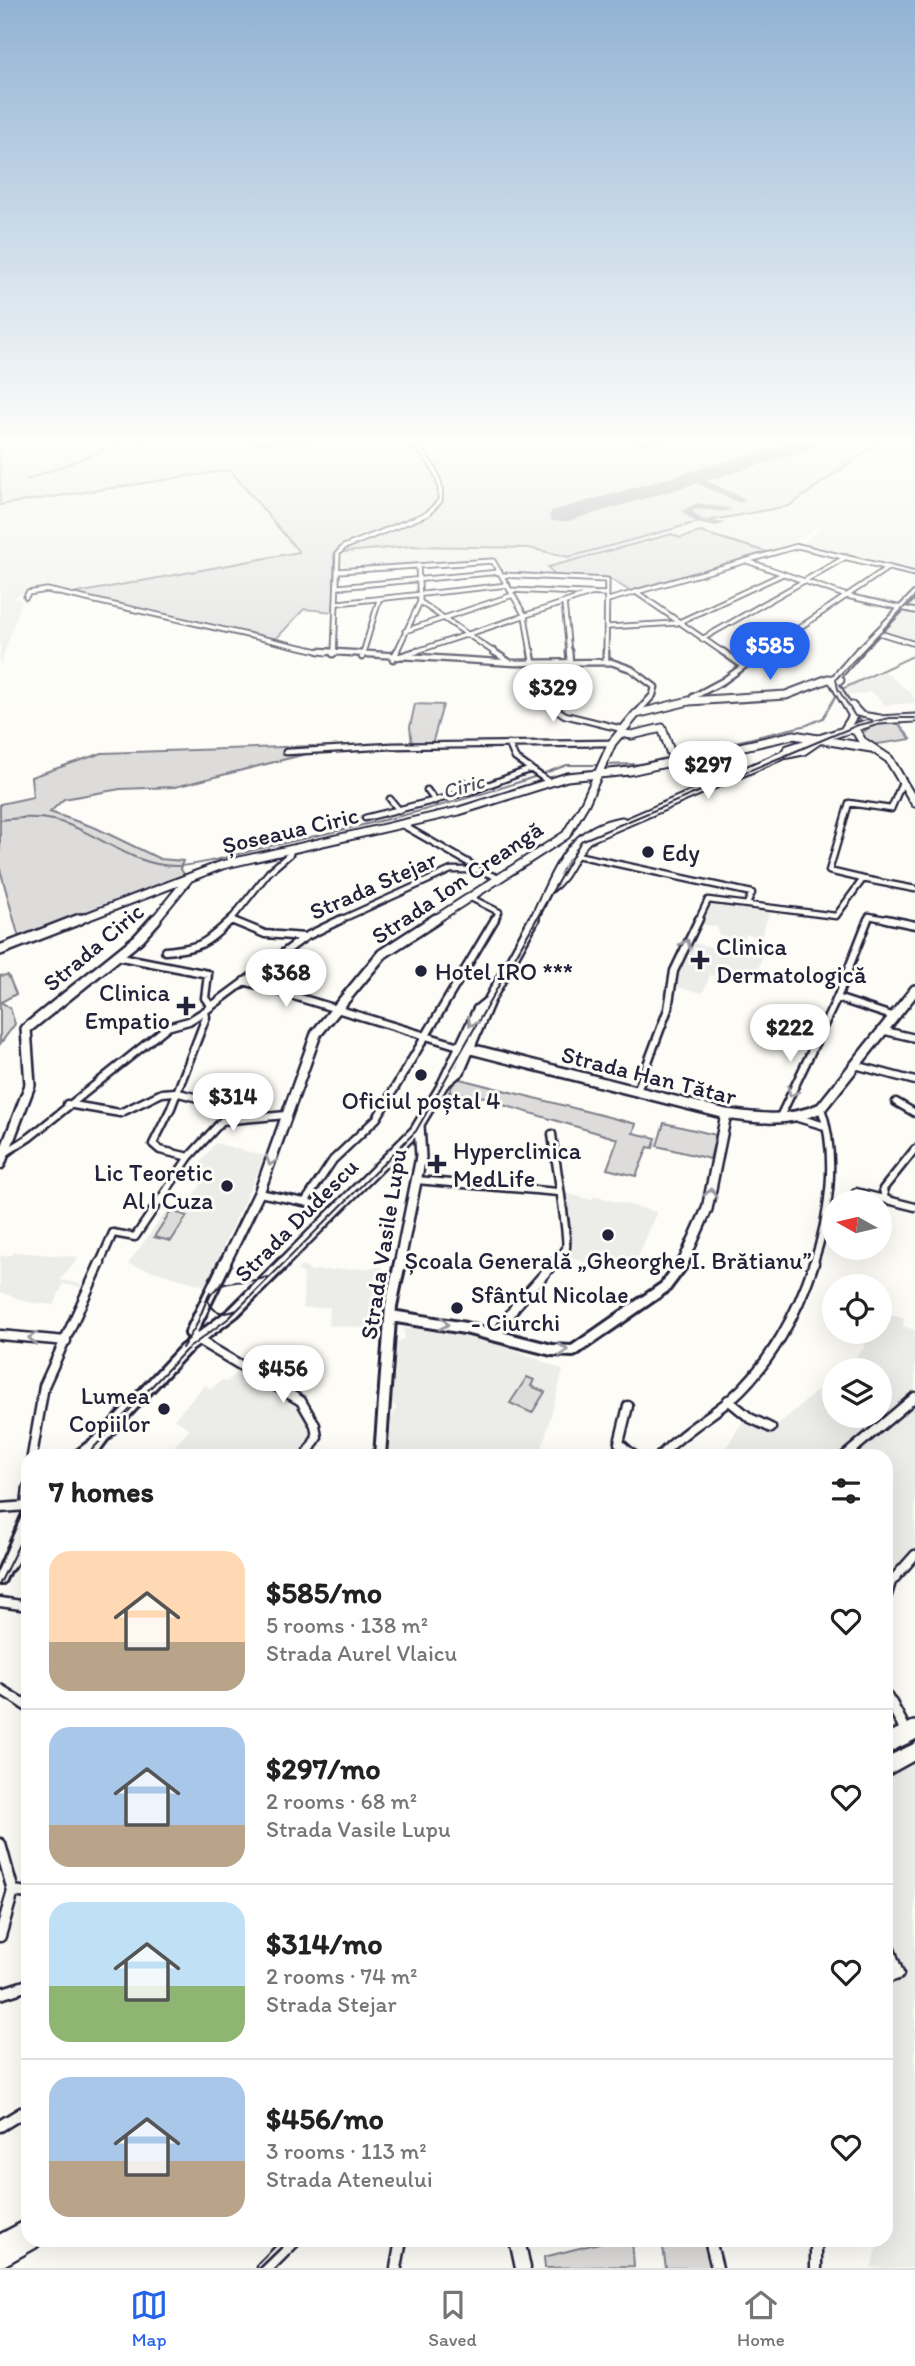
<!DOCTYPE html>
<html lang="en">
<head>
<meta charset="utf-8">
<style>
	:root { --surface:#fff; --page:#f6f6f6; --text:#222; --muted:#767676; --line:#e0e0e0; --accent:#2563eb }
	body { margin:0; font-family:Itim,sans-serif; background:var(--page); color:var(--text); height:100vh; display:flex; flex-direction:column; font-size:26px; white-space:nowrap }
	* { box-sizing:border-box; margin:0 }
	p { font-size:23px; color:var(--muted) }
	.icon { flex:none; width:38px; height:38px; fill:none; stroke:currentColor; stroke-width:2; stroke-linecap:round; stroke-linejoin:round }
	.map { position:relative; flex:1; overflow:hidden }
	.details { position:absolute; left:21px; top:1449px; width:872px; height:798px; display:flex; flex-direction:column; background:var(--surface); border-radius:21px; box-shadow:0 7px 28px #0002 }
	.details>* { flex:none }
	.needle { width:46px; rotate:278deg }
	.tools { position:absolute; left:822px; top:1190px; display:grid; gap:14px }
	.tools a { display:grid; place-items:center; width:70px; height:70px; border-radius:50%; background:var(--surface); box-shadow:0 7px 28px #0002; font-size:35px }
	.price { position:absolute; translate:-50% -60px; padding:0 16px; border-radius:24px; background:#fff; color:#222; font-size:23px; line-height:46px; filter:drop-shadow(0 2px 4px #0008) }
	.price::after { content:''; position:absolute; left:50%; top:42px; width:21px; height:16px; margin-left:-10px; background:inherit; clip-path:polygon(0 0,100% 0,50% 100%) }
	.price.on { background:var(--accent); color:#fff }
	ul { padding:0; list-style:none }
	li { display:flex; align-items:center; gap:21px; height:175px; padding:0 28px }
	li+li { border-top:2px solid var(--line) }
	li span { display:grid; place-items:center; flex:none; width:196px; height:140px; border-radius:21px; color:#555 }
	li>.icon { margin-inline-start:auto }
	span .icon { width:84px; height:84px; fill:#fffc; stroke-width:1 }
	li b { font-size:30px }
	h2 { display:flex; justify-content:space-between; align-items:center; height:84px; padding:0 28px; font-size:30px }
	.menu { display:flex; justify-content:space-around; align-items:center; height:98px; border-top:2px solid var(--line); background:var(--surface); font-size:19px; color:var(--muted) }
	.menu a { display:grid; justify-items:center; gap:4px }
	.menu .on { color:var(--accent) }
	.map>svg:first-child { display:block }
</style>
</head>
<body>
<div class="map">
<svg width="915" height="2268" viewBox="0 0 915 2268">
	<rect width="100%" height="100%" fill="#fdfcf7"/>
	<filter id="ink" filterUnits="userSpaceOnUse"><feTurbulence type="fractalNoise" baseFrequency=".0143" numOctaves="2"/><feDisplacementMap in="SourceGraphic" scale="14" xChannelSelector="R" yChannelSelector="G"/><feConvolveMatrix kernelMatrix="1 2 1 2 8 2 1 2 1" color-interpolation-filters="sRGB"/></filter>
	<g filter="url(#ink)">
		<path fill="#ecece9" d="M878,442H915V573L802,544L822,527L820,525L793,544L767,552L701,532L548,567L555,576L504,575L495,560L341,570L342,551Z
			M230,470L299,552L70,592L49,589L17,596L15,598L22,601L0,665V505Z
			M915,599V642L887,634L884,629Z
			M885,672L913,695L915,703L885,705L872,692L850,696L845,688Z
			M714,901L770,911L761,937L746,934L744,940L719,935L717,927L697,923L710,902Z
			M692,943L720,949L719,953L721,949L746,952L749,944L765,947L758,971L726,978L710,975L703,993L677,987L680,970Z
			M215,1143L265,1156L205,1286L128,1264L162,1217L171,1208L183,1211L204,1180L194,1177L198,1173L195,1171Z
			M565,1193L592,1200L594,1196L657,1212L634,1266L618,1270L569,1258L573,1247Z
			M14,1252L79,1257L60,1280L84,1284L83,1287L63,1284L54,1305L28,1302L0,1292V1256L12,1255Z
			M302,1266L311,1271L383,1267L382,1306L365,1328L328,1325L330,1307L303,1308L304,1274L297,1270Z
			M880,1291L890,1315L904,1318L903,1326L915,1330V1556L886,1598V1456L722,1454L745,1418L775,1433L779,1424L818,1390L832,1388L830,1381L835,1377V1416H880V1370H842L864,1348L863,1332H880V1326H884L880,1315Z
			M413,1322L489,1339L563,1370L540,1456H389L391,1418L397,1408L391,1401L393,1345L405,1338L403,1328L411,1329Z
			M238,1371L244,1374L246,1372L292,1398L300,1407L311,1431L310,1441L301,1453L299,1456H166L190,1429L174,1419L205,1385L211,1389L222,1380L227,1382Z
			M915,1761V2268H871L879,2240H886V2222L892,2204L886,2200V1978L897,1974L886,1943V1777Z"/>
		<path fill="#dddcdb" stroke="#807f8b" stroke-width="2" d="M0,442H888L878,443L789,506L691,524L569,557L529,548L412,546L334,553V612L304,609L276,639L71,594L299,552L230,470L0,505Z
			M701,532L767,552L630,591L608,578L555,576L548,567L672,534L680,538Z
			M415,704L443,705L432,744L412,745L410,727Z
			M897,722L911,739L871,745L861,734L871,726Z
			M313,746L326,749L175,787L120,789L64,799L50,812L96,828L160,859L183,861L180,868L186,877L25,940L19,938L0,869V804L33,797L31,777L102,753Z
			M8,975L16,994L1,1002L10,1008L15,1024L0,1044V976Z
			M456,1078L636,1124L633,1133L656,1138L653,1148L648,1147L636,1176L607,1169L618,1139L493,1102L492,1098L449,1092Z
			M664,1123L716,1135L710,1159L657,1146Z
			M171,1211L187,1216L171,1241L154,1237Z
			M527,1377L534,1380L531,1386L545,1392L532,1413L510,1403Z
			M611,2240H632L634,2266L545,2268L544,2257Z
			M705,2240L712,2268H666L662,2241Z"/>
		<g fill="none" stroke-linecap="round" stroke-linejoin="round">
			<path stroke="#787885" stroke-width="2" d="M26,480L125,442
				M840,690L915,655
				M676,756L807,725L823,718L837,694
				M603,765L640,764L670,757
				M542,774L567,765H598
				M0,820C18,818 35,816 53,820C96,830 131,867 177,866C206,865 245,851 275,845C364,825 451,806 537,776"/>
			<path fill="#908f99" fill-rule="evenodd" d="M694,475L745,499L746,501L739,503L691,480L690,478Z
				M697,503L732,509C721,515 705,506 692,511L701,519L725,523C710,531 692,522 682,511Z"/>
			<path fill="#908f99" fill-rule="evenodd" d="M794,442H812L814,446L811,450L568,521H552L549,516L552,511Z"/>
			<defs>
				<path id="street-far4" d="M747,561L847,596L915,611
					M338,571L493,561L525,616L531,653
					M502,575L607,580L606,653
					M338,587L500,572
					M510,590L606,594
					M636,592L724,653
					M26,597L28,593L47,590L327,653
					M608,600L798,546L915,574
					M420,602L495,653
					M338,603L508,585
					M564,603L569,653
					M608,627L677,623L783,574
					M405,631L513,595
					M876,632L915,644
					M702,639L846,557
					M334,653L338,553L344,547L427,514L440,501C443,476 429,458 411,442
					M363,653L379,600
					M396,653L420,602L418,566
					M411,653L593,593
					M762,653L889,567"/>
				<path id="street-far3" d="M319,651L515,663L611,662L631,669L655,687L653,695L637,713
					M493,651L509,662
					M531,651L533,663
					M569,651L570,662
					M722,651L742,665
					M333,654L335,651
					M362,657L364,651
					M398,657L417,651
					M393,659L397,651
					M606,662V651
					M566,663L557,710L565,715L622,729
					M695,700L693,697L723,681L765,651
					M509,744L515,758L549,782
					M286,752L392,746L612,743
					M463,782L472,791
					M427,790L435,801
					M390,799L399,810
					M365,818L472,791L531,769
					M401,824L476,867
					M572,854L752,893L747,904
					M863,879L829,871L849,803L891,809L902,783
					M469,897L499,912L494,921
					M231,920L234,921
					M230,921L269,872L290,854L291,849
					M338,921L451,870H478L499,878
					M698,921L708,900L836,916L863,879L915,889
					M867,921L869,916L895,921"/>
				<path id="street-far2" d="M886,919L915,925
					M231,920L265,934L305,937
					M165,951C202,948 205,944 232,919
					M116,956L208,974L205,998L211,1006
					M244,981L459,1046
					M837,998L892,1016
					M881,1030L915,1038
					M855,1065L915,1081
					M637,1091L668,1009L674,971L699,919
					M896,1102L915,1113
					M67,1104L120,1113L162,1093L175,1092L236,1108L251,1117
					M798,1118L825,1126
					M779,1119L837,998L868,919
					M552,1134C554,1152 569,1239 566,1248C564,1254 556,1260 552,1265
					M5,1153L30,1137L167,1027L189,1021L205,1011
					M189,1157L222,1121L286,1115
					M416,1180L558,1192
					M856,1192L915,1207
					M259,1193L319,1205
					M885,1199L883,1189L915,1149
					M305,1202L333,1160L377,1118L495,919
					M99,1265L113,1233L135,1237L189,1157L160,1150L153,1144L171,1108L206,1017L205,1011L305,937L342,919
					M813,1265C829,1218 838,1155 821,1108"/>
				<path id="street-far1" d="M0,1335L66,1341
					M497,1335L515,1307L554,1263
					M198,1340L301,1401L315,1425L317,1437L306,1456
					M728,1400L750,1418L771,1428
					M628,1406L619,1443L634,1456
					M32,1456L44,1386L100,1263
					M660,1456C681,1433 707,1419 731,1399C770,1365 798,1312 814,1263
					M845,1456L915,1397
					M26,1506L28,1487
					M0,1508L28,1506
					M886,1598L891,1582L915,1555
					M0,1602L28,1606
					M0,1689L26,1705
					M886,1694L892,1705"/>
				<path id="street" d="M23,1703L28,1706
					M891,1703L907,1733
					M0,1844L13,1891L0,1936
					M13,1891L28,1893
					M886,1941L898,1974L886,1978
					M0,1994L28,1985
					M0,2126L28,2109
					M710,2240L717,2268
					M816,2240V2268
					M396,2268L401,2240"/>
				<path id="secondary-far4" d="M857,653L915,594"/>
				<path id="secondary-far3" d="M852,706L861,716L880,719
					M847,728L856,731L862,741L889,759L915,803
					M845,729L853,716L833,681L859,651
					M620,733L632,735L662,728L671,754L677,760
					M783,755L788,749L878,720L915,718
					M551,888C569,875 572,853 588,839L783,755L803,751L819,740
					M76,921L222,865L459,811L567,777L630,771L794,735L871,748
					M154,921L189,878
					M433,921L566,835L585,803L612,743L636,714L689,701L786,695L828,679L840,680
					M533,921C555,877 567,829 622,821"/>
				<path id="secondary-far2" d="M0,950L80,919
					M459,1046L726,1114C760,1119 789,1122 821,1108L915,990
					M442,1085L460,1070L489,1001
					M0,1164L30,1085L26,1029L138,939L156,919
					M224,1265L259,1193L316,1034L382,954L436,919
					M281,1265L415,1131L442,1086L478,1010L489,1001L534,919
					M399,1265L421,1157L419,1125
					M682,1265L707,1209L726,1114"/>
				<path id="secondary-far1" d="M391,1316L465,1328L552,1350L573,1351L665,1287L683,1263
					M198,1340L191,1333L225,1263
					M103,1437L184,1350L234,1312L283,1263
					M78,1456L103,1437L89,1456
					M380,1456L391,1306L400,1263
					M8,1566L28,1539
					M0,1579L28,1515"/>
				<path id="secondary" d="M517,2240L523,2268
					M265,2268L293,2240"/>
				<path id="primary" d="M886,1744L915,1730
					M886,1766L915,1750
					M0,2244L28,2229
					M0,2258L32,2240"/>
			</defs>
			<use href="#street-far4" stroke="#22223b" stroke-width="7"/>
			<use href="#street-far3" stroke="#22223b" stroke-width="9"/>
			<use href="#street-far2" stroke="#22223b" stroke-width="11"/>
			<use href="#street-far1" stroke="#22223b" stroke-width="13"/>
			<use href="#street" stroke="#22223b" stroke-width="15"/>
			<use href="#secondary-far4" stroke="#22223b" stroke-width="9"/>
			<use href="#secondary-far3" stroke="#22223b" stroke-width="11"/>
			<use href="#secondary-far2" stroke="#22223b" stroke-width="14"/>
			<use href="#secondary-far1" stroke="#22223b" stroke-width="16"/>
			<use href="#secondary" stroke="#22223b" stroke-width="19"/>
			<use href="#primary" stroke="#22223b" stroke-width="22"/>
			<use href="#street-far4" stroke="#fdfcf7" stroke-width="3.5"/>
			<use href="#street-far3" stroke="#fdfcf7" stroke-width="4.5"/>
			<use href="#street-far2" stroke="#fdfcf7" stroke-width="6"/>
			<use href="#street-far1" stroke="#fdfcf7" stroke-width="8"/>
			<use href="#street" stroke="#fdfcf7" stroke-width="10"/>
			<use href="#secondary-far4" stroke="#fdfcf7" stroke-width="5"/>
			<use href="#secondary-far3" stroke="#fdfcf7" stroke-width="7"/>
			<use href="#secondary-far2" stroke="#fdfcf7" stroke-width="9"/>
			<use href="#secondary-far1" stroke="#fdfcf7" stroke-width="10"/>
			<use href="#secondary" stroke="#fdfcf7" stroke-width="14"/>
			<use href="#primary" stroke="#fdfcf7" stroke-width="17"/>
			<path stroke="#22223b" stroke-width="2" d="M872,720L855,716L838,689L836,679L915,596
				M237,1310C225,1315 214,1314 208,1301C218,1274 245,1286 267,1277
				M182,1348L196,1326L210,1292
				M86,1456L186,1350L229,1318L416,1131L581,841L858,725L890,718H915
				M0,1583L28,1526"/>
			<path stroke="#22223b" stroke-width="2.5" d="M886,1756L915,1742
				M260,2268L289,2240"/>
		</g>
		<defs><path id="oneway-chevron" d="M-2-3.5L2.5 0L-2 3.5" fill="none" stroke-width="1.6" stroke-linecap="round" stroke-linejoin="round" transform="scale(1.75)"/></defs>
		<g stroke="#9a9aa2">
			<use href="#oneway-chevron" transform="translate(686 944) rotate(-67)"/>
			<use href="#oneway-chevron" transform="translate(472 1022) rotate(119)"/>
			<use href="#oneway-chevron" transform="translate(792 1092) rotate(116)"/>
			<use href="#oneway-chevron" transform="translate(271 1161) rotate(109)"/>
			<use href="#oneway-chevron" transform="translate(711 1193) rotate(-78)"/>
			<use href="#oneway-chevron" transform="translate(444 1324) rotate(11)"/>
			<use href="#oneway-chevron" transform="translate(33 1338) rotate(-175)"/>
			<use href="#oneway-chevron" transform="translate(563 1350) rotate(-2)"/>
		</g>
	</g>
	<linearGradient id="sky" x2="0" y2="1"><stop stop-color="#92b3d4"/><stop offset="0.58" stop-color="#fefefb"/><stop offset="1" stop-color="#fefefb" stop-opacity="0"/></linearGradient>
	<rect width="915" height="760" fill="url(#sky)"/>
	<g fill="#22223b" stroke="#fdfcf7" stroke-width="2.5">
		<circle cx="648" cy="852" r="7"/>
		<path d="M696.5 949.5h7v7h7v7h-7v7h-7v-7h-7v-7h7z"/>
		<circle cx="421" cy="971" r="7"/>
		<path d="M182.5 995.5h7v7h7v7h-7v7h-7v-7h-7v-7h7z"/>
		<circle cx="421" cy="1075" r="7"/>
		<path d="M433.5 1153.5h7v7h7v7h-7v7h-7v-7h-7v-7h7z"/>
		<circle cx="227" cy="1186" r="7"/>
		<circle cx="608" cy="1235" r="7"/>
		<circle cx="457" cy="1308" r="7"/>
		<circle cx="164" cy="1409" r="7"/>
	</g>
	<g text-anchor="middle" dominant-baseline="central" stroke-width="6" stroke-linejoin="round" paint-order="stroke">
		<g font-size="21" font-style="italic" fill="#545466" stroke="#fdfcf7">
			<text transform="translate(463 786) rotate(-16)">Ciric</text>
		</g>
		<g font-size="24" fill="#22223b" stroke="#fdfcf7">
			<text transform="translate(290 830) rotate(-13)">Șoseaua Ciric</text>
			<text transform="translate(457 882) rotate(-34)">Strada Ion Creangă</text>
			<text transform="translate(373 885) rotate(-24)">Strada Stejar</text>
			<text transform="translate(93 947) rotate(-40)">Strada Ciric</text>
			<text transform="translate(649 1075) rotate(14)">Strada Han Tătar</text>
			<text transform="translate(296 1220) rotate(-45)">Strada Dudescu</text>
			<text transform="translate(383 1244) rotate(-81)">Strada Vasile Lupu</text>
		</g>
		<g font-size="24" fill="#22223b" stroke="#fdfcf7" text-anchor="start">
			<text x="662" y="852">Edy</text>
			<text x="716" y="946">Clinica<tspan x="716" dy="28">Dermatologică</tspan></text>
			<text x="435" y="971">Hotel IRO ***</text>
			<text x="170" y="992" text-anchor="end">Clinica<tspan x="170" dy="28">Empatio</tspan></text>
			<text x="421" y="1100" text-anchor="middle">Oficiul poștal 4</text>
			<text x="453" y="1150">Hyperclinica<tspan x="453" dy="28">MedLife</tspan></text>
			<text x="213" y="1172" text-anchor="end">Lic Teoretic<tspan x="213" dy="28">Al I Cuza</tspan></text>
			<text x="608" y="1260" text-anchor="middle">Școala Generală „Gheorghe I. Brătianu”</text>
			<text x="471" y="1294">Sfântul Nicolae<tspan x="471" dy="28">- Ciurchi</tspan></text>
			<text x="150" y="1395" text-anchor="end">Lumea<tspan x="150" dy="28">Copiilor</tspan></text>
		</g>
	</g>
</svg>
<div class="tools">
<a><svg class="needle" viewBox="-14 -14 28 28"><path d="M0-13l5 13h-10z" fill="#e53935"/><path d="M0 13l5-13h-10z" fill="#767676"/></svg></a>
<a><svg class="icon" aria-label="locate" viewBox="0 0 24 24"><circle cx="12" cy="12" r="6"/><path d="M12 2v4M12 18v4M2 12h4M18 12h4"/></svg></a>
<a><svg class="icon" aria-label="layers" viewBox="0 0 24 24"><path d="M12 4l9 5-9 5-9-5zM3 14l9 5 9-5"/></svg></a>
</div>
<b class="price on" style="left:770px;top:682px">$585</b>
<b class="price" style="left:553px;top:724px">$329</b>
<b class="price" style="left:708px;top:801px">$297</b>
<b class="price" style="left:286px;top:1009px">$368</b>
<b class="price" style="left:790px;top:1064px">$222</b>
<b class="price" style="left:233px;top:1133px">$314</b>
<b class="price" style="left:283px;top:1405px">$456</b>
<section class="details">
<h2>7 homes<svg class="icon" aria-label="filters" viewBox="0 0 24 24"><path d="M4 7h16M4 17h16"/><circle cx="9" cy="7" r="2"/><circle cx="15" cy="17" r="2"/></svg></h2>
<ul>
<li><span style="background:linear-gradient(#ffd9b3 65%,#b9a48a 0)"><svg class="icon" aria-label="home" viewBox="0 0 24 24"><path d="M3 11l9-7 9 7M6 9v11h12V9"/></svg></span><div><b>$585/mo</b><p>5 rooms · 138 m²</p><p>Strada Aurel Vlaicu</p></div><svg class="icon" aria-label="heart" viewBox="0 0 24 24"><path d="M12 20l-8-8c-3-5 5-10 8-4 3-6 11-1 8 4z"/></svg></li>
<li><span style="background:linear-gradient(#a9c7e8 70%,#b9a48a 0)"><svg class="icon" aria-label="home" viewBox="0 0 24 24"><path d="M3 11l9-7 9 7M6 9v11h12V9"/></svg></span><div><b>$297/mo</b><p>2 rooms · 68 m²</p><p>Strada Vasile Lupu</p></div><svg class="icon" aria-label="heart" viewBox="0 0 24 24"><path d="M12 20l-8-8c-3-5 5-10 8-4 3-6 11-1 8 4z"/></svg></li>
<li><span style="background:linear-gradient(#bfe0f5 60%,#8fb573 0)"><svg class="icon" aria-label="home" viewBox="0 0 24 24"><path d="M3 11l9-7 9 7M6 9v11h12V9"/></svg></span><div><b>$314/mo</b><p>2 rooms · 74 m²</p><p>Strada Stejar</p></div><svg class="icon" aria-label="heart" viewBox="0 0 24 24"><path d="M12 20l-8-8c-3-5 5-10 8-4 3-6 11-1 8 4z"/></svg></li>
<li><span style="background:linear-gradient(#a9c7e8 60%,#b9a48a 0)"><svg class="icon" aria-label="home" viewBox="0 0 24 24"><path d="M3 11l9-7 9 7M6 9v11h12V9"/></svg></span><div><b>$456/mo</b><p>3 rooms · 113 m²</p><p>Strada Ateneului</p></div><svg class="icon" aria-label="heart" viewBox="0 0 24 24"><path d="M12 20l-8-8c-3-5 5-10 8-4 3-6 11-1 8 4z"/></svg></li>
</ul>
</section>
</div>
<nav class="menu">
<a class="on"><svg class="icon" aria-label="map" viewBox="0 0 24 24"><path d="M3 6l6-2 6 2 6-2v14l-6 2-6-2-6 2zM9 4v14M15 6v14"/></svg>Map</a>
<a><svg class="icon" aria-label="saved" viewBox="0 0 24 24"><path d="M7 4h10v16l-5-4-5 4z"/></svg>Saved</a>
<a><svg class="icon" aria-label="home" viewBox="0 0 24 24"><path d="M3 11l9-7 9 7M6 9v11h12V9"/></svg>Home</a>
</nav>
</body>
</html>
